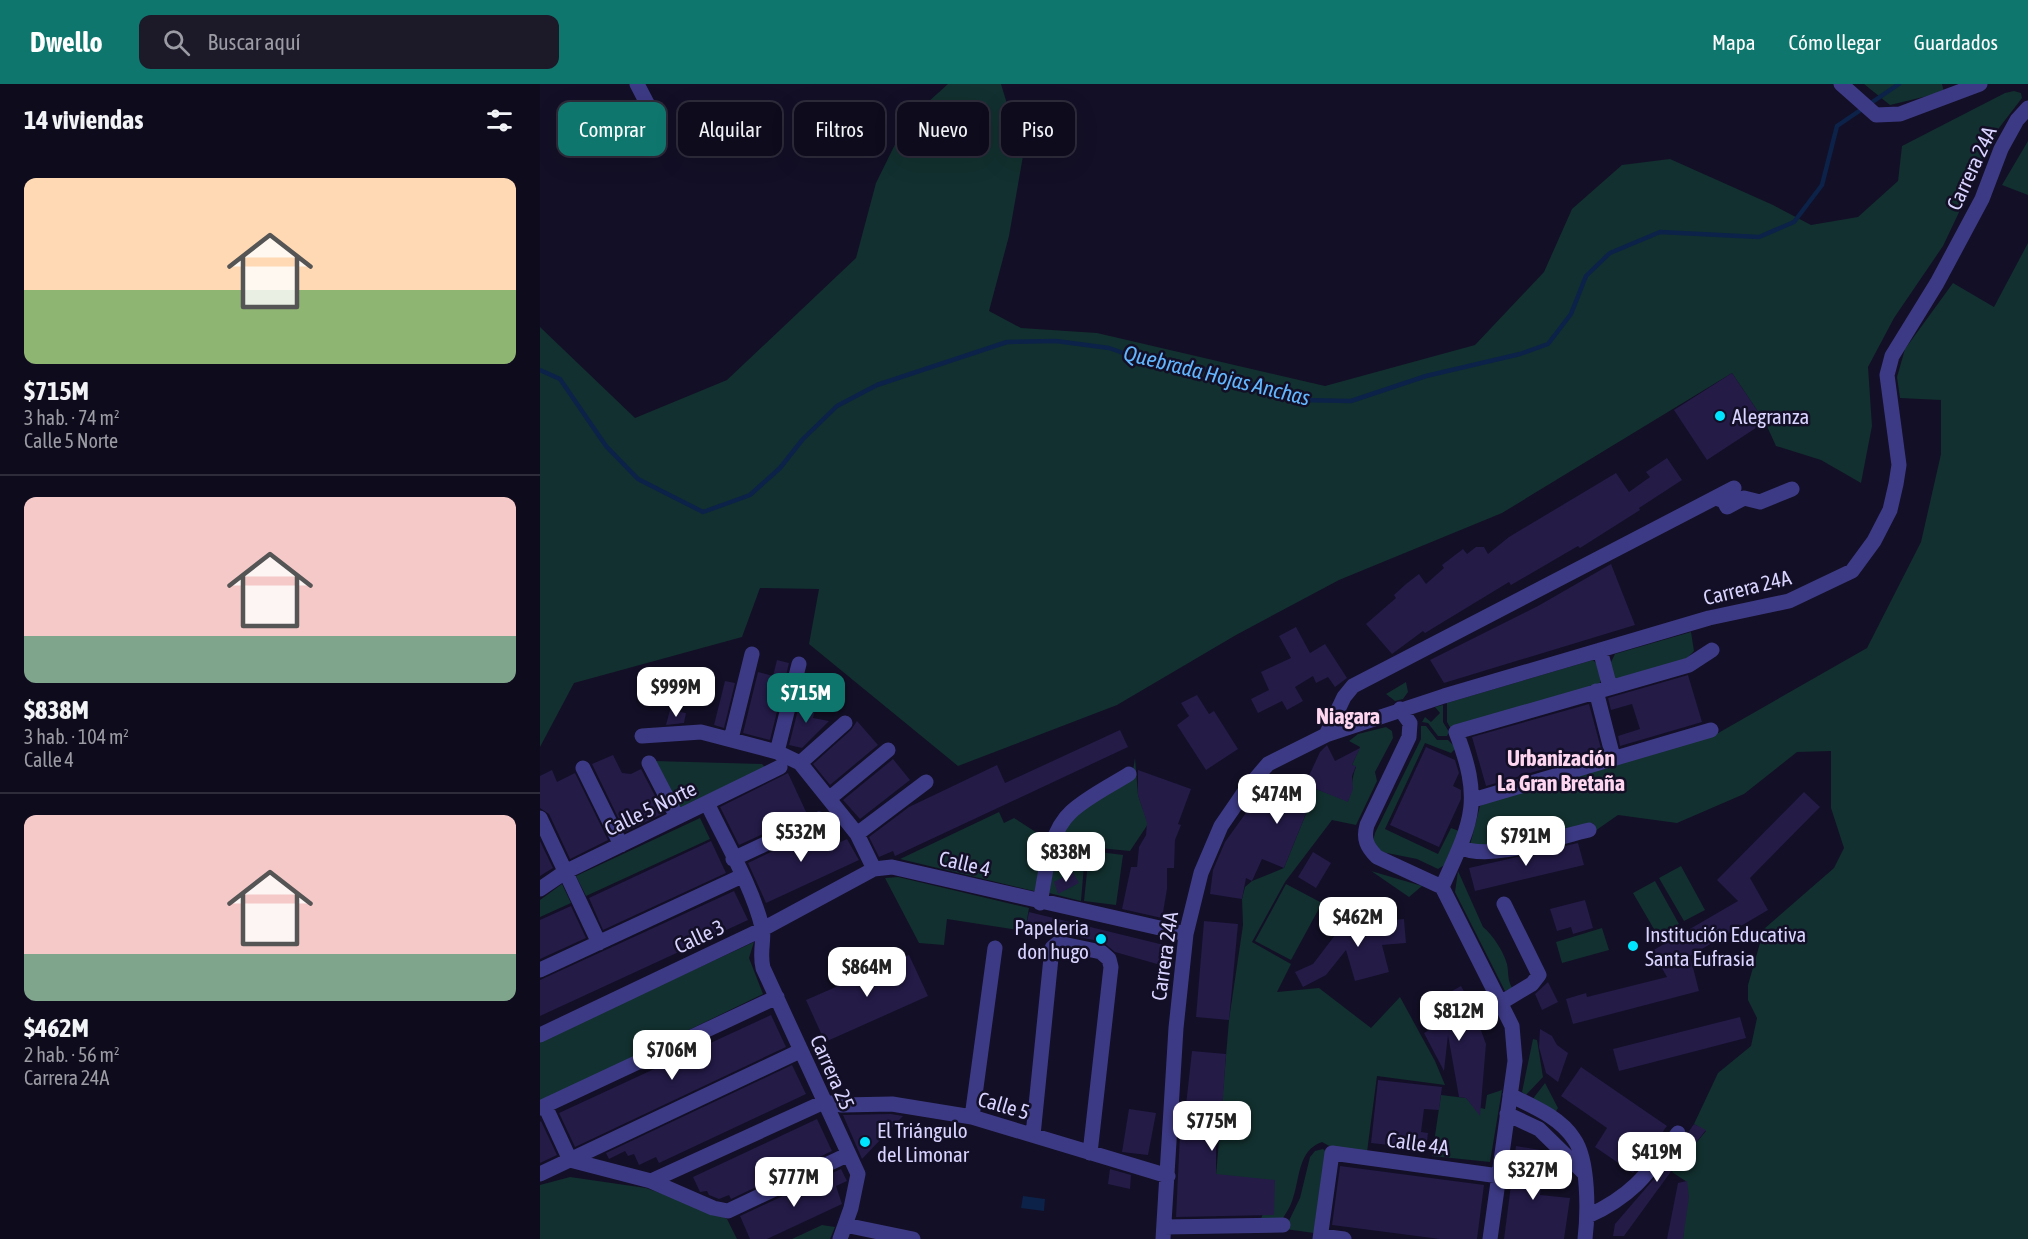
<!DOCTYPE html>
<html lang="es">
<head>
<meta charset="utf-8">
<style>
	:root { --surface:#0e0b1c; --page:#1c1929; --text:#f1f3f6; --muted:#9b9ba3; --line:#2e2b3b; --accent:#0f766e }
	body { margin:0; font-family:"Asap Condensed",sans-serif; background:var(--page); color:var(--text); height:100vh; display:flex; flex-direction:column; font-size:22px; white-space:nowrap }
	* { box-sizing:border-box; margin:0 }
	p { font-size:20px; color:var(--muted) }
	.icon { flex:none; width:33px; height:33px; fill:none; stroke:currentColor; stroke-width:2; stroke-linecap:round; stroke-linejoin:round }
	.map { position:relative; flex:1; overflow:hidden }
	.panel { display:flex; flex-direction:column; background:var(--surface); width:540px }
	.panel>* { flex:none }
	.guide { position:absolute; left:18px; top:18px; width:570px; height:54px; display:flex; gap:12px }
	.price { position:absolute; translate:-50% -51px; padding:0 14px; border-radius:12px; background:#fff; color:#222; font-size:20px; line-height:39px; filter:drop-shadow(0 2px 3px #0008) }
	.price::after { content:''; position:absolute; left:50%; top:36px; width:18px; height:14px; margin-left:-9px; background:inherit; clip-path:polygon(0 0,100% 0,50% 100%) }
	.price.active { background:var(--accent); color:#fff }
	ul { padding:0; list-style:none }
	li { display:grid; align-content:center; gap:12px; height:318px; padding:0 24px }
	li+li { border-top:2px solid var(--line) }
	li span { display:grid; place-items:center; height:186px; border-radius:12px; color:#555 }
	li>.icon { margin-inline-start:auto }
	span .icon { width:108px; height:108px; fill:#fffc; stroke-width:1 }
	li b { font-size:26px }
	h2 { display:flex; justify-content:space-between; align-items:center; height:72px; padding:0 24px; font-size:26px }
	.chip { padding:0 21px; border-radius:12px; background:var(--surface); box-shadow:0 6px 24px #0002,0 0 0 2px var(--line); font-size:21px; line-height:54px }
	.chip.active { background:var(--accent); color:#fff }
	header { display:flex; align-items:center; gap:36px; box-sizing:border-box; height:84px; padding:0 30px; background:var(--accent); color:#fff }
	header strong { font-size:28px }
	nav { display:flex; gap:33px; margin-inline-start:auto; font-size:21px }
	.search { width:420px; height:54px; background:var(--page); display:flex; align-items:center; gap:15px; box-sizing:border-box; padding:0 21px; border-radius:12px; color:var(--muted); font-size:22px }
	main { display:flex; flex:1; min-height:0 }
	.map>svg:first-child { display:block }
</style>
</head>
<body>
<header>
<strong>Dwello</strong>
<div class="search"><svg class="icon" aria-label="search" viewBox="0 0 24 24"><circle cx="10" cy="10" r="6"/><path d="M15 15l6 6"/></svg>Buscar aquí</div>
<nav><a>Mapa</a><a>Cómo llegar</a><a>Guardados</a></nav>
</header>
<main>
<section class="panel">
<h2>14 viviendas<svg class="icon" aria-label="filters" viewBox="0 0 24 24"><path d="M4 7h16M4 17h16"/><circle cx="9" cy="7" r="2"/><circle cx="15" cy="17" r="2"/></svg></h2>
<ul>
<li><span style="background:linear-gradient(#ffd9b3 60%,#8fb573 0)"><svg class="icon" aria-label="home" viewBox="0 0 24 24"><path d="M3 11l9-7 9 7M6 9v11h12V9"/></svg></span><div><b>$715M</b><p>3 hab. · 74 m²</p><p>Calle 5 Norte</p></div></li>
<li><span style="background:linear-gradient(#f6c9c9 75%,#7fa58c 0)"><svg class="icon" aria-label="home" viewBox="0 0 24 24"><path d="M3 11l9-7 9 7M6 9v11h12V9"/></svg></span><div><b>$838M</b><p>3 hab. · 104 m²</p><p>Calle 4</p></div></li>
<li><span style="background:linear-gradient(#f6c9c9 75%,#7fa58c 0)"><svg class="icon" aria-label="home" viewBox="0 0 24 24"><path d="M3 11l9-7 9 7M6 9v11h12V9"/></svg></span><div><b>$462M</b><p>2 hab. · 56 m²</p><p>Carrera 24A</p></div></li>
</ul>
</section>
<div class="map">
<svg width="1488" height="1155" viewBox="0 0 1488 1155">
	<rect width="100%" height="100%" fill="#130f26"/>
	<path fill="#12302f" d="M408,0H461L483,72L469,152L449,227L481,244L557,249L785,302L935,261L1004,188L1032,125L1082,81L1130,75L1233,121L1271,141L1318,133L1358,97L1362,62L1465,9L1474,7L1481,9L1482,14L1459,44L1403,162L1354,234L1328,283L1332,342L1321,399L1281,376L1236,362L1225,338L1192,289L962,429L799,496L696,551L577,621L418,682L269,560L279,505L220,504L202,553L34,599L0,663V243L95,334L187,296L316,174L336,99L366,38Z
		M1324,0H1402L1404,8L1350,21Z
		M1488,57V111L1462,101Z
		M1488,159V1155H1143L1147,1098L1132,1088L1166,1047L1154,1040L1178,989L1211,962L1217,934L1208,916V901L1224,845L1294,784L1304,764L1291,724V667L1257,668L1204,710L1137,739L1078,731L1055,747L1053,739L934,763L930,761L940,722L953,714L1173,652L1327,564L1381,458L1401,370V316L1360,314L1357,293L1365,265L1413,199L1454,223Z
		M1151,548L1154,567L1145,576L1075,596L1070,580L1075,570Z
		M1053,576C1060,582 1064,592 1059,600L911,645L907,638V619Z
		M866,598L868,608L863,615L855,617L846,610Z
		M903,621V638L909,648L907,652H898L888,639L882,638L885,633L891,638L900,629L895,623Z
		M881,642H886L897,656H908L916,664L911,669L885,659L845,745L898,770L911,744L919,747L906,780L898,785L877,775L842,768L832,760L835,749L881,655Z
		M846,643L852,647L853,654L835,688L837,697L816,741L792,736L745,798L712,858L751,880L737,908L779,904L831,944L860,913L895,977L905,1001L837,992L827,1068L793,1064L782,1058C758,1066 760,1094 753,1114C751,1122 746,1129 742,1136L721,1135L734,1097L676,1092L689,936L703,841L702,815L705,803L712,797L744,784L776,705L808,717C813,705 811,695 816,683L812,681L820,663L809,657L818,650Z
		M595,674L598,711L608,740L590,767L559,764L551,767L583,771L576,821L544,817L549,768L545,770L541,817L509,809C513,788 514,764 525,745C534,729 575,705 592,693Z
		M114,677L222,680L227,685L137,726Z
		M459,728L464,739L474,734L508,756L498,808L360,775Z
		M160,734L170,755L46,812L36,792Z
		M821,780L831,787L882,802L869,813Z
		M1141,782L1165,826L1144,837L1119,794Z
		M918,787L943,843C952,850 964,868 967,880C969,890 967,894 972,904L965,907L915,808Z
		M358,793L489,824L485,847L407,835L404,861L379,859L345,794Z
		M1115,797L1139,840L1118,852L1093,809Z
		M22,800L31,819L0,833V816Z
		M746,800L782,819L751,876L715,857Z
		M1062,844L1069,866L1022,879L1016,858Z
		M214,858L209,874L223,910L0,1018V957Z
		M993,955L997,956L1003,993L986,1011L982,1008Z
		M1005,999L1018,1024L1015,1029L992,1016Z
		M962,1006L950,1078L892,1072L901,1011L926,1014L933,1022L945,1025L947,1011Z
		M783,1065L788,1069L774,1149L745,1145L760,1114L770,1073L775,1067Z
		M30,1093L106,1104L179,1130L187,1135L197,1155H0V1101Z
		M282,1141L295,1143L290,1155H252Z"/>
	<path fill="#0c2248" d="M483,1112L505,1115L504,1127L481,1124Z"/>
	<g fill="none" stroke-linecap="round" stroke-linejoin="round">
		<path stroke="#0c2248" stroke-width="4.5" d="M0,286L20,295L66,362L98,395L163,428L210,411L240,384L263,355L297,322L337,301L467,258L516,257L569,264L609,278L664,285L759,316L811,317L886,292L980,270L1008,260L1031,230L1046,192L1070,169L1120,148L1219,153L1254,138L1282,101L1297,42L1359,0"/>
	</g>
	<path fill="#241b47" d="M1192,289L1225,338L1167,376L1134,326Z
		M1127,374L1142,396L1099,424L1100,426L1040,464L1038,462L971,501L969,498L885,549L883,547L852,570L826,540L856,514L854,511L866,500L879,490L886,500L904,484L902,481L923,465L927,470L936,463H944L948,470L969,453L1076,389L1089,408L1110,393L1106,388Z
		M1071,480L1095,541L904,599L890,576L998,522Z
		M756,543L770,569L785,560L807,594L795,603L788,593L776,599L773,592L755,603L763,617L747,626L742,617L718,629L711,615L729,606L721,588L751,574L739,552Z
		M237,576L249,579L230,656L203,649L218,588L233,592Z
		M1148,591L1162,638L1080,662L1078,652L1100,645L1092,620L1071,626L1068,614Z
		M185,597L195,599L184,644L174,641Z
		M657,611L669,630L674,627L698,665L666,686L637,641L649,632L641,619Z
		M261,614L277,618L273,634L289,637L262,664L249,661Z
		M1049,620L1062,668L946,702L932,653Z
		M130,626L146,629L144,639L126,641Z
		M317,637L338,661L290,701L273,680L311,646Z
		M580,646L588,663L355,772L353,767L339,773L329,753L369,723L457,681L465,699Z
		M787,661L795,677L820,664L812,681L816,682L812,692L813,705L808,718L776,705L744,784L722,775L712,797L706,794L702,815L670,810L673,786L685,758L713,719L724,723L743,706L749,708L767,696L780,668Z
		M886,663L915,676L919,689L913,702L921,706V715L899,763L850,741Z
		M73,671L82,689L91,690L101,685L124,729L85,748L52,680Z
		M353,675L370,696L320,735L303,716Z
		M12,686L17,698L35,689L68,756L30,775L9,730L0,724V692Z
		M598,686L651,705L638,740L641,741L635,756L634,784H627V805L622,834L582,825L591,783H597L599,763L606,751L607,739L598,711Z
		M248,689L267,730L199,761L180,723Z
		M1264,708L1280,723L1210,794L1228,826L1150,872L1159,907L1033,940L1026,915L1046,909L1047,913L1127,893L1112,867L1198,817L1177,796Z
		M287,741L296,760L307,755L319,776L226,819L208,779Z
		M0,757L13,784L0,792Z
		M171,757L186,789L63,846L49,814Z
		M1038,759L1044,781L935,807L929,784Z
		M773,768L791,779L776,804L758,793Z
		M533,788L539,799L518,810L514,798Z
		M194,807L208,836L0,932V896Z
		M1045,816L1053,844L1033,850L1031,843L1017,847L1010,825Z
		M31,822L46,854L0,875V836Z
		M815,825L845,837L864,835L866,859L842,861L849,888L815,897L806,866L786,891L763,903L755,888L773,880Z
		M489,828L624,861V882L575,868L563,858L520,849L510,853L485,847Z
		M664,837L698,840L689,936L656,933Z
		M369,871L388,912L285,958L266,916Z
		M1008,898L1018,918L1002,926L995,910Z
		M921,902L932,922L946,960L940,1032L926,1014L919,1013L908,951L904,987L884,949L893,944L882,924Z
		M231,931L246,963L35,1063L19,1029Z
		M1200,933L1206,954L1079,987L1073,965Z
		M1000,945L1012,952L1017,961L1028,969L1018,998L1006,989L999,963Z
		M652,967L686,970L680,1057H676V1090L735,1096L734,1131L636,1133L641,1029L645,1030Z
		M252,981L266,1010L119,1079L116,1073L99,1081L94,1070L88,1072L85,1067L69,1075L66,1069Z
		M1041,983L1127,1042L1093,1089L1055,1063L1067,1044L1021,1012Z
		M838,996L902,1003L899,1026L884,1025L881,1048L888,1049L886,1065L831,1059Z
		M589,1025L616,1029L608,1071L582,1068Z
		M351,1030L363,1032L322,1075L303,1031Z
		M277,1035L292,1067L191,1115L189,1111L179,1115L169,1111L167,1107L160,1108L153,1093Z
		M1,1037L17,1071L0,1079V1038Z
		M1154,1040L1166,1046L1143,1075V1071L1084,1152H1073L1075,1140L1125,1082Z
		M976,1062L1006,1067L1000,1111L1030,1114L1024,1155H964Z
		M800,1082L944,1101L937,1155H900L792,1141Z
		M301,1085L307,1097L296,1102L302,1120L227,1155H210L200,1132Z
		M570,1085L591,1091L590,1105L568,1100Z
		M1147,1097L1149,1113L1143,1155H1127L1138,1099Z"/>
	<g fill="none" stroke-linecap="round" stroke-linejoin="round">
		<path stroke="#3d3a85" stroke-width="15" d="M97,0L109,23L118,30
			M1301,0L1336,31L1360,30L1440,0
			M1176,414L1184,417L1187,423L1204,414L1220,418L1252,405
			M1060,566L1070,603
			M1056,607L1073,673
			M860,625L870,639L869,653L827,741C823,755 827,763 837,773L902,803L972,942L975,977L950,1155
			M786,651L804,613L813,602L1194,404
			M102,652L161,648L237,668L260,679L317,750L334,785
			M191,655L212,570
			M237,668L259,580
			M109,679L137,733
			M260,679L305,639
			M43,684L81,761
			M290,714L348,666
			M933,716L1171,646
			M167,719C185,757 212,802 222,843C225,854 219,868 223,884L318,1090L311,1124L300,1155
			M0,734L59,859
			M317,750L386,698
			M920,763C949,778 1017,753 1049,746
			M193,775L279,735
			M902,803C932,737 943,718 916,648L1149,581L1172,566
			M0,805L25,788L240,683
			M500,819C506,790 508,749 531,728C547,713 570,702 589,690
			M0,886L202,792
			M962,918L992,900L999,891L964,820
			M0,951L223,845L334,785L352,783L646,850
			M970,1011C992,1022 1020,1033 1034,1055C1049,1076 1048,1130 1045,1155
			M5,1022L30,1076L111,1097L173,1124L188,1127L307,1071
			M0,1024L237,913
			M967,1030L999,1045L1043,1088
			M432,1033L455,864
			M493,1051L512,864L518,859L561,868L569,875L571,883L550,1069
			M0,1090L260,967
			M111,1097L284,1018L302,1021L352,1020L432,1033L628,1092
			M1048,1132C1094,1111 1108,1089 1138,1049
			M305,1141L373,1155
			M624,1143L743,1141
			M781,1152L804,1155
			M623,1155L636,944L646,850L661,789L681,742L705,707L728,680L786,651L904,612L1169,534L1249,517L1312,487L1334,457L1350,426L1356,400L1359,381L1347,291L1352,272L1397,199L1442,115L1461,65L1477,36L1488,24
			M780,1155L792,1069L959,1092"/>
	</g>
	<g fill="#00e5ff" stroke="#130f26" stroke-width="2">
		<circle cx="1180" cy="332" r="6"/>
		<circle cx="561" cy="855" r="6"/>
		<circle cx="1093" cy="862" r="6"/>
		<circle cx="325" cy="1058" r="6"/>
	</g>
	<g text-anchor="middle" dominant-baseline="central" stroke-width="5" stroke-linejoin="round" paint-order="stroke">
		<g font-size="21" fill="#d9d4ff" stroke="#130f26">
			<text transform="translate(1431 84) rotate(-65)">Carrera 24A</text>
			<text transform="translate(1207 503) rotate(-14)">Carrera 24A</text>
			<text transform="translate(110 724) rotate(-26)">Calle 5 Norte</text>
			<text transform="translate(425 779) rotate(13)">Calle 4</text>
			<text transform="translate(159 852) rotate(-25)">Calle 3</text>
			<text transform="translate(624 872) rotate(-82)">Carrera 24A</text>
			<text transform="translate(293 988) rotate(66)">Carrera 25</text>
			<text transform="translate(464 1021) rotate(16)">Calle 5</text>
			<text transform="translate(878 1059) rotate(8)">Calle 4A</text>
		</g>
		<g font-size="21" fill="#d9d4ff" stroke="#130f26" text-anchor="start">
			<text x="1192" y="332">Alegranza</text>
			<text x="549" y="843" text-anchor="end">Papeleria<tspan x="549" dy="24">don hugo</tspan></text>
			<text x="1105" y="850">Institución Educativa<tspan x="1105" dy="24">Santa Eufrasia</tspan></text>
			<text x="337" y="1046">El Triángulo<tspan x="337" dy="24">del Limonar</tspan></text>
		</g>
		<g font-size="22" font-style="italic" fill="#62b6ff" stroke="#130f26">
			<text transform="translate(677 291) rotate(14)">Quebrada Hojas Anchas</text>
		</g>
		<g font-size="22" font-weight="bold" fill="#ffd6f0" stroke="#130f26">
			<text x="808" y="632">Niagara</text>
			<text x="1021" y="674">Urbanización<tspan x="1021" dy="25">La Gran Bretaña</tspan></text>
		</g>
	</g>
</svg>
<b class="price" style="left:136px;top:634px">$999M</b>
<b class="price active" style="left:266px;top:640px">$715M</b>
<b class="price" style="left:737px;top:741px">$474M</b>
<b class="price" style="left:261px;top:779px">$532M</b>
<b class="price" style="left:986px;top:783px">$791M</b>
<b class="price" style="left:526px;top:799px">$838M</b>
<b class="price" style="left:818px;top:864px">$462M</b>
<b class="price" style="left:327px;top:914px">$864M</b>
<b class="price" style="left:919px;top:958px">$812M</b>
<b class="price" style="left:132px;top:997px">$706M</b>
<b class="price" style="left:672px;top:1068px">$775M</b>
<b class="price" style="left:1117px;top:1099px">$419M</b>
<b class="price" style="left:993px;top:1117px">$327M</b>
<b class="price" style="left:254px;top:1124px">$777M</b>
<div class="guide">
<a class="chip active">Comprar</a>
<a class="chip">Alquilar</a>
<a class="chip">Filtros</a>
<a class="chip">Nuevo</a>
<a class="chip">Piso</a>
</div>
</div>
</main>
</body>
</html>
